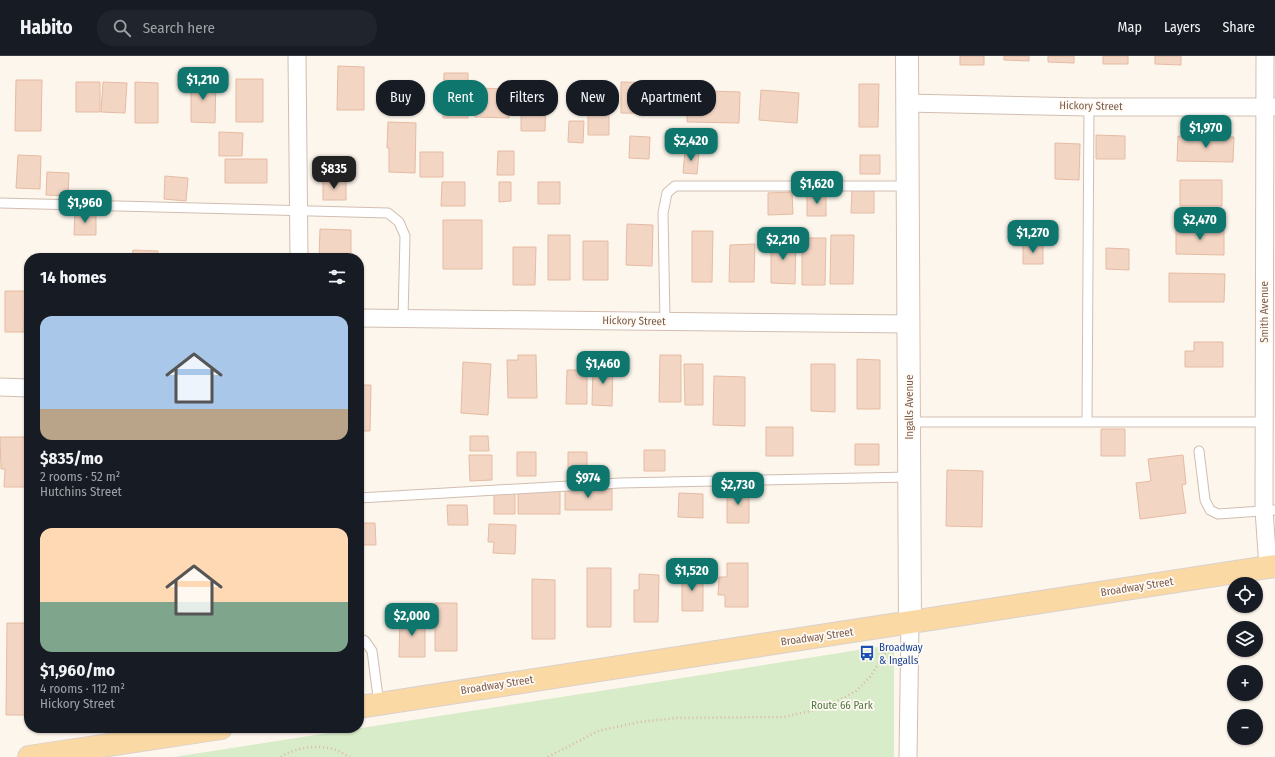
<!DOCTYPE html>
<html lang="en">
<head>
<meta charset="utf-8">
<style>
	:root { --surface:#171b24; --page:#20242c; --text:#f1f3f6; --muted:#9ea1a6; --line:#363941; --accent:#0f766e }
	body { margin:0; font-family:"Fira Sans Condensed",sans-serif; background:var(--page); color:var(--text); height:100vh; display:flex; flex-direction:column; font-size:15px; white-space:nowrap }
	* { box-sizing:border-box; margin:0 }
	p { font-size:13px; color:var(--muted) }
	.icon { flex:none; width:22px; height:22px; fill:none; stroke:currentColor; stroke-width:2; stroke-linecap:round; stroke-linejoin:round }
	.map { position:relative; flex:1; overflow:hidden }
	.side { position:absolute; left:24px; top:197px; width:340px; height:480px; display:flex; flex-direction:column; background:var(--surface); border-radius:16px; box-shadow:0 1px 3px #0004 }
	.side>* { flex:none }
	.banner { position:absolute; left:376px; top:24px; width:380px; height:36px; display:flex; gap:8px }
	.controls { position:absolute; left:1227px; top:521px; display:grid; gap:8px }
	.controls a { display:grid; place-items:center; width:36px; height:36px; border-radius:50%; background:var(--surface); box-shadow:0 1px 3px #0004; font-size:20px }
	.price { position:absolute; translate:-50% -34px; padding:0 9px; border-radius:8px; background:var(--accent); color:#fff; font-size:13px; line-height:26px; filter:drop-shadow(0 1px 2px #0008) }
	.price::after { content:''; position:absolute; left:50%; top:24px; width:12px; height:9px; margin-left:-6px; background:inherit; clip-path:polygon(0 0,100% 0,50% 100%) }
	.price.on { background:#222; color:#fff }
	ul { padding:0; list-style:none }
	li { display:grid; align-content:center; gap:8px; height:212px; padding:0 16px }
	li span { display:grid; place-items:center; height:124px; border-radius:12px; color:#555 }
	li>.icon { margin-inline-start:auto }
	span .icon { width:72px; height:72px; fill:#fffc; stroke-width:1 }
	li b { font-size:17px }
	h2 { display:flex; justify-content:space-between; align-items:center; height:48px; padding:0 16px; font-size:17px }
	.pill { padding:0 14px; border-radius:16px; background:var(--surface); box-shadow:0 1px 3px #0004; font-size:14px; line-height:36px }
	.pill.on { background:var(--accent); color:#fff }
	header { display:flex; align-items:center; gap:24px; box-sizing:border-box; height:56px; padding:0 20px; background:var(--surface); border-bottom:1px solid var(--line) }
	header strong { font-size:19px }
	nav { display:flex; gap:22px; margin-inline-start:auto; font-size:14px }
	.search { width:280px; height:36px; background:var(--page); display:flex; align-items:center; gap:10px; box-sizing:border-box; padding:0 14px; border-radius:16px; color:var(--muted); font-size:15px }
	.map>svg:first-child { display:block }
</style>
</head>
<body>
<header>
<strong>Habito</strong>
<div class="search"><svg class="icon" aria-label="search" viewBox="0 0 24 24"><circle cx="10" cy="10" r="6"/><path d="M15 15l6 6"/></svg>Search here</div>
<nav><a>Map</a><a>Layers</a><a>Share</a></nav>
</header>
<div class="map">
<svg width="1275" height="701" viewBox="0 0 1275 701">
	<rect width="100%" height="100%" fill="#fdf6ec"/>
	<path fill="#d8ecc9" d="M890,589L894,595V701H174L613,633Z"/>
	<path fill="#f3d5c3" stroke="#e6bba3" d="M960,0H984V9H960Z
		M1004,0H1029V5L1004,4Z
		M1048,0H1074V7L1048,6Z
		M1103,0H1128V8H1103Z
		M1155,0H1181V9L1155,8Z
		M338,10L364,11V54H337Z
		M444,17H468V62H443Z
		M191,23H216L215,67L191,66Z
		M236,23H263V66H236Z
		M16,24H42L41,75H15Z
		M76,26H100V56H76Z
		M103,26L127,27L125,57L101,56Z
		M135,26L158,27V67H135Z
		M621,26L674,27L673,58L621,57Z
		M588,28H609V79H588Z
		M859,28H879L878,71H859Z
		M476,32L510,33L509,62L475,61Z
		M521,34L546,35L545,75H521Z
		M761,34L799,37L797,67L759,64Z
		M708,35L740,36L739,67L687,66V44H708Z
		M569,65H584L583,87L568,86Z
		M388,66L416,67L415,117L389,116V92H387Z
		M219,76L243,77L242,100H219Z
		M1096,79L1125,80V103H1096Z
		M630,80L650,81L649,103L629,102Z
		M1178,80L1234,81L1233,106L1177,105Z
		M1055,87L1080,88L1079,124L1055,123Z
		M498,95H514V119H497Z
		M685,95L699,96L697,118L683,117Z
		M420,96H443V121H420Z
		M18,99L41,100L40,133L16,132Z
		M860,99H880V118H860Z
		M225,103H267V127H225Z
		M47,116L69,117L68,140L46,139Z
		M165,120L188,122L186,145L164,143Z
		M323,123H346V144H323Z
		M1180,124H1222V150H1180Z
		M442,126H465V150H441Z
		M499,126H511V145L499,146Z
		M538,126H560V148H538Z
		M852,134L874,135V157H851Z
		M792,136L793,158L768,159V137Z
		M826,137V160H807V138Z
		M75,157L96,158V179H74Z
		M443,164H482V213H443Z
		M627,168L653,169L652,210L626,209Z
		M1176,171L1224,172V199L1176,198Z
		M320,173L351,174V202H319Z
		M692,175H713L712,226H692Z
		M548,179H570V224H548Z
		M831,179H854L853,228H830Z
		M771,182H796L795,228L771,227Z
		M802,182H826L825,229H802Z
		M583,185H608V224H583Z
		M755,188L754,226H729L730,189Z
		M1023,188L1043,189V208H1023Z
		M513,191H536L535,229H513Z
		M1106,192L1129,193V214L1106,213Z
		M133,194L158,195V202H132Z
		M1169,217L1225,218L1224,246H1169Z
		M5,235H25L24,276H5Z
		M1194,286H1223V311H1185V295H1194Z
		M518,299H536L537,342H508L507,304H518Z
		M660,299H681V346H659Z
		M857,303L880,304V353H857Z
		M463,306L491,308L488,359L461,357Z
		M593,308H613L612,350L592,349Z
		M684,308H703V349H685Z
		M811,308H835V356L811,355Z
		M567,314H587V348H566Z
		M714,320L745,321V370L713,369Z
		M359,329H371L370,375H359Z
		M766,371H793V400H766Z
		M1101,373H1125V400H1101Z
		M470,380H488L489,395H470Z
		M0,381H29V431H4L5,413H1Z
		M855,388H879V409H855Z
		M644,394H665V415H644Z
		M517,396H536V420H517Z
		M568,396H587V416H568Z
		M469,399H492V424L470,425Z
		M1183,399L1186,428L1182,429L1186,457L1140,463L1136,427L1151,425L1148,403Z
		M947,414L983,415L982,471L946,470Z
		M565,432L612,433V454H565Z
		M749,432V467H727V433Z
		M518,435H560V458H518Z
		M494,437H515V458H494Z
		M679,437L703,438V462L678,461Z
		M447,449H467L468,469H448Z
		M359,457H361V467H375L376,489H359Z
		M489,468L516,469L515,498L493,497L494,486H488Z
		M727,507H748V551H725V539H718L719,521H727Z
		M587,512H611V571H587Z
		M639,518L659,519L658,566H634V534H639Z
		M682,518H703V555H682Z
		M532,523L555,524V583H532Z
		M435,547H457V595H435Z
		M400,561H425V601H399Z
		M7,567H29V659H6Z"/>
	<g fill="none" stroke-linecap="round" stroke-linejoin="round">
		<defs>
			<path id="lane" d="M0,147L388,157L399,166L405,180L403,262
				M665,265L663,157L667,137L675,130H908
				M909,366H1264
				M1087,366L1089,51
				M1199,395L1205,444L1210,454L1218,458L1275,454
				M359,442L620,427L910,421
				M359,582L365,585L372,595L379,648"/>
			<path id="street" d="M297,0L299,202
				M1265,0L1264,454L1268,511
				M907,47L1089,51H1275
				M359,262L909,268
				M0,331L29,332
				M908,701L910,567"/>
			<path id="secondary" d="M907,0L910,567"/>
			<path id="primary" d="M359,651L1275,510
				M29,701L221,672"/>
		</defs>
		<use href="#lane" stroke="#d1beb0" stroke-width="11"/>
		<use href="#street" stroke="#d1beb0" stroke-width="19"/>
		<use href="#secondary" stroke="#d6c0b0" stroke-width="24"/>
		<use href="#primary" stroke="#dad1cd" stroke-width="24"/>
		<path stroke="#d9b8a5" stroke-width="2.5" stroke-dasharray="1 3" stroke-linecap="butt" d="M281,701C296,691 318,688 336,694C340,695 345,699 350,701
			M548,701L598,675L639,666L676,662L784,661L815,654L845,641L856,635L870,621L889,591"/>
		<use href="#lane" stroke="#fff" stroke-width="9"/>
		<use href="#street" stroke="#fff" stroke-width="17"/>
		<use href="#secondary" stroke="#fff" stroke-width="22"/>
		<use href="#primary" stroke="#fbd9a5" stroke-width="22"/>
	</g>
	<defs>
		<symbol id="bus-bare" viewBox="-9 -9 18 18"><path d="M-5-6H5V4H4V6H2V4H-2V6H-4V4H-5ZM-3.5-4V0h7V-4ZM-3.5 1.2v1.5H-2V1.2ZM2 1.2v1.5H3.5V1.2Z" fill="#1a4fb4" stroke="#fffaf3" stroke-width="2.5" paint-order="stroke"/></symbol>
	</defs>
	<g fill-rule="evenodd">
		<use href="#bus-bare" x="856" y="586" width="22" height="22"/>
	</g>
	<g text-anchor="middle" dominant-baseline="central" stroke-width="3.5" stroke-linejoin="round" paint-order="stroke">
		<g font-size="11" fill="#7a5c4d" stroke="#fffaf3">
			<text transform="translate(1091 50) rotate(1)">Hickory Street</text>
			<text transform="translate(1264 256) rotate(-90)">Smith Avenue</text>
			<text transform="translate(634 265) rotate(1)">Hickory Street</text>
			<text transform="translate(909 351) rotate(-90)">Ingalls Avenue</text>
			<text transform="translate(1137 531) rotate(-9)">Broadway Street</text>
			<text transform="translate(817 581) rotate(-8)">Broadway Street</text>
			<text transform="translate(497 629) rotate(-9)">Broadway Street</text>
		</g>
		<g font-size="11" fill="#164399" stroke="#fffaf3" text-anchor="start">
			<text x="879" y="591">Broadway<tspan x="879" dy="13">&amp; Ingalls</tspan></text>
		</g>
		<g font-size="11" fill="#537a41" stroke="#fffaf3">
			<text x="842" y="649">Route 66 Park</text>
		</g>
	</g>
</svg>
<div class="controls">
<a><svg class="icon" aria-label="locate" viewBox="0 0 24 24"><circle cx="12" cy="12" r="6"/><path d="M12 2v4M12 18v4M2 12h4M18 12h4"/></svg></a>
<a><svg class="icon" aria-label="layers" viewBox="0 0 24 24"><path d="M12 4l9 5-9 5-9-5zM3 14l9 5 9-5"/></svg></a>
<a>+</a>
<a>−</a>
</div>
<b class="price" style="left:203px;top:45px">$1,210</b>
<b class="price" style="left:1206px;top:93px">$1,970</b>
<b class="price" style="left:691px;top:106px">$2,420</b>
<b class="price on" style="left:334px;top:134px">$835</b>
<b class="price" style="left:817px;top:149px">$1,620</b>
<b class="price" style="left:85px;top:168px">$1,960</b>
<b class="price" style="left:1200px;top:185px">$2,470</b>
<b class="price" style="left:1033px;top:198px">$1,270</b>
<b class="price" style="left:783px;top:205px">$2,210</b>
<b class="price" style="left:603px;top:329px">$1,460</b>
<b class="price" style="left:588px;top:443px">$974</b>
<b class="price" style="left:738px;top:450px">$2,730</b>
<b class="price" style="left:692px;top:536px">$1,520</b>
<b class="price" style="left:412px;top:581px">$2,000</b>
<div class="banner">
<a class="pill">Buy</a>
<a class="pill on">Rent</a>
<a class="pill">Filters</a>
<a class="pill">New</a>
<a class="pill">Apartment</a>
</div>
<section class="side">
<h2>14 homes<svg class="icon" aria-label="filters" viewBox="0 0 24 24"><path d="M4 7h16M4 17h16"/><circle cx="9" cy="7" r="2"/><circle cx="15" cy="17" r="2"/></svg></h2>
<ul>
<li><span style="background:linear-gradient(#a9c7e8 75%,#b9a48a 0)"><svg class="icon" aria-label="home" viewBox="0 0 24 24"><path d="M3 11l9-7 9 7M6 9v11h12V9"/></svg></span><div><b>$835/mo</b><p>2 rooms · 52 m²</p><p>Hutchins Street</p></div></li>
<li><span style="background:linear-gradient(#ffd9b3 60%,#7fa58c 0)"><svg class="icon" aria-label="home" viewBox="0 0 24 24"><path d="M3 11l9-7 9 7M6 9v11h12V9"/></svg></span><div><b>$1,960/mo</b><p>4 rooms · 112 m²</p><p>Hickory Street</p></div></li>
</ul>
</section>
</div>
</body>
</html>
